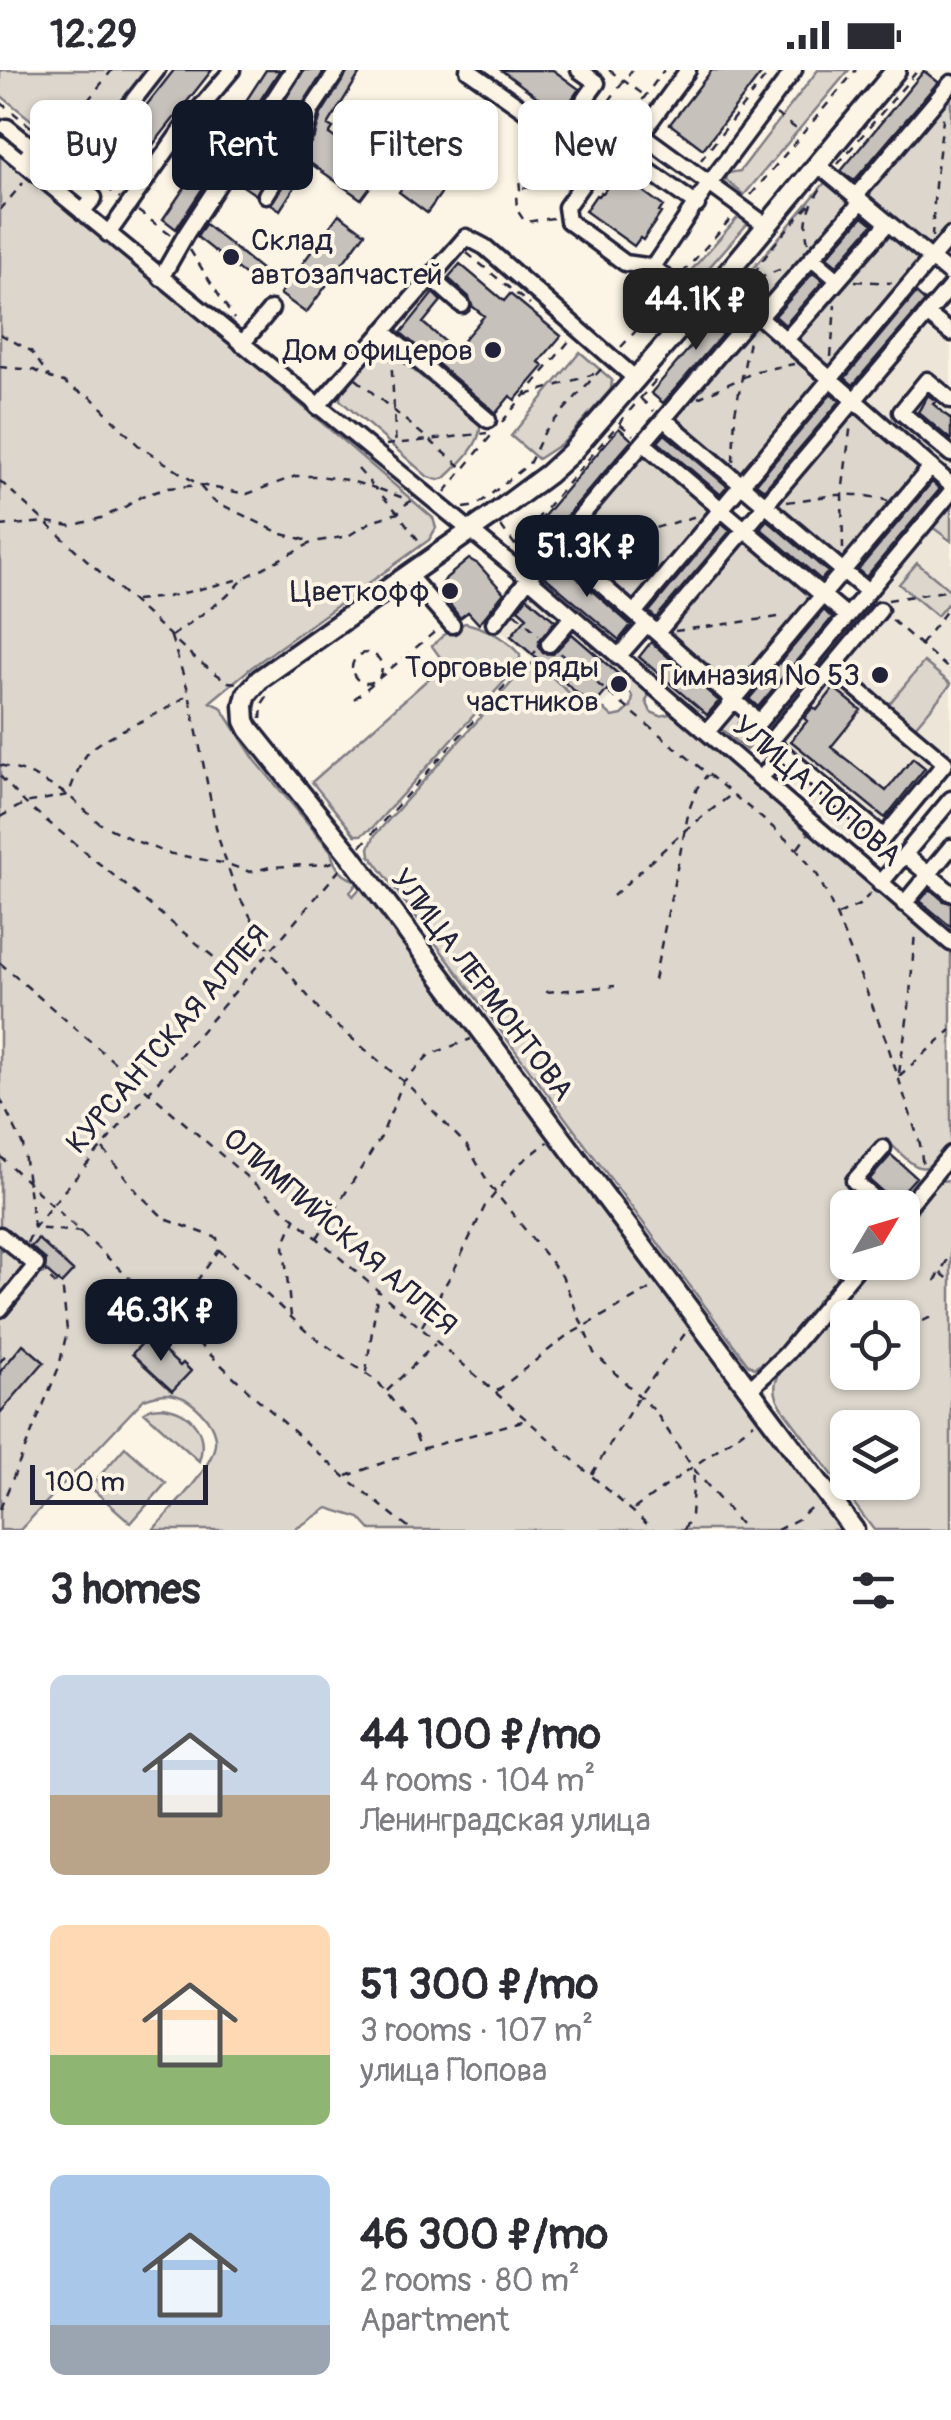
<!DOCTYPE html>
<html lang="en">
<head>
<meta charset="utf-8">
<style>
	:root { --surface:#fff; --page:#f7f7f7; --text:#2b2b33; --muted:#7c7c81; --accent:#111827 }
	body { margin:0; font-family:Pangolin,sans-serif; background:var(--page); color:var(--text); height:100vh; display:flex; flex-direction:column; font-size:38px; white-space:nowrap }
	* { box-sizing:border-box; margin:0 }
	p { font-size:32px; color:var(--muted) }
	.icon { flex:none; width:55px; height:55px; fill:none; stroke:currentColor; stroke-width:2; stroke-linecap:round; stroke-linejoin:round }
	.map { position:relative; height:1460px; overflow:hidden }
	.details { display:flex; flex-direction:column; background:var(--surface); flex:1 }
	.details>* { flex:none }
	.guide { position:absolute; left:30px; top:30px; width:892px; height:90px; display:flex; gap:20px }
	.needle { width:65px; rotate:52deg }
	.tools { position:absolute; left:830px; top:1120px; display:grid; gap:20px }
	.tools a { display:grid; place-items:center; width:90px; height:90px; border-radius:15px; background:var(--surface); box-shadow:0 2px 8px #0004; font-size:50px }
	.scale { position:absolute; left:30px; bottom:25px; width:178px; box-sizing:border-box; padding-left:10px; border:5px solid #22223b; border-top:0; font-size:28px; line-height:35px; white-space:nowrap; color:#22223b; -webkit-text-stroke:8px #fcf5e5; paint-order:stroke }
	.price { position:absolute; translate:-50% -85px; padding:0 22px; border-radius:20px; background:var(--accent); color:#fff; font-size:32px; line-height:65px; filter:drop-shadow(0 2px 5px #0008) }
	.price::after { content:''; position:absolute; left:50%; top:60px; width:30px; height:22px; margin-left:-15px; background:inherit; clip-path:polygon(0 0,100% 0,50% 100%) }
	.price.current { background:#222; color:#fff }
	ul { padding:0; list-style:none }
	li { display:flex; align-items:center; gap:30px; height:250px; padding:0 50px }
	li span { display:grid; place-items:center; flex:none; width:280px; height:200px; border-radius:15px; color:#555 }
	li>.icon { margin-inline-start:auto }
	span .icon { width:120px; height:120px; fill:#fffc; stroke-width:1 }
	li b { font-size:42px }
	h2 { display:flex; justify-content:space-between; align-items:center; height:120px; padding:0 50px; font-size:42px }
	.chip { padding:0 35px; border-radius:15px; background:var(--surface); box-shadow:0 2px 8px #0004; font-size:35px; line-height:90px }
	.chip.current { background:var(--accent); color:#fff }
	.status { display:flex; justify-content:space-between; align-items:center; height:70px; padding:0 50px; background:var(--surface); direction:ltr }
	.status svg { height:28px; fill:currentColor }
	.map>svg:first-child { display:block }
</style>
</head>
<body>
<div class="status"><b>12:29</b><svg viewBox="0 0 49 12"><path d="M0 12V9h3v3zM5 12V6h3v6zM10 12V3h3v9zM15 12V0h3v12zM26 1h20v11H26zM47 4h2v5h-2z"/></svg></div>
<div class="map">
<svg width="951" height="1460" viewBox="0 0 951 1460">
	<rect width="100%" height="100%" fill="#fcf5e5"/>
	<filter id="ink" filterUnits="userSpaceOnUse"><feTurbulence type="fractalNoise" baseFrequency=".01" numOctaves="2"/><feDisplacementMap in="SourceGraphic" scale="20" xChannelSelector="R" yChannelSelector="G"/><feConvolveMatrix kernelMatrix="1 2 1 2 8 2 1 2 1" color-interpolation-filters="sRGB"/></filter>
	<g filter="url(#ink)">
		<path fill="#ece5d8" d="M266,0H362L328,54L333,58L280,140L233,110L193,167L177,160L163,149L202,93H205Z
			M927,257L951,277V406L865,332Z
			M932,459L951,474V702L877,792L748,679Z
			M524,514L629,605L595,644L486,548Z"/>
		<path fill="#dcd6cc" stroke="#7f7c84" stroke-width="2.5" fill-rule="evenodd" d="M0,0H153L81,90L0,25Z
			M818,0H849L744,125L726,110L728,103L740,101Z
			M948,24L951,27V159L930,185L861,126Z
			M0,81L181,232L433,448L436,458L429,470L252,597L210,632L221,637L255,690L331,781C334,797 343,808 359,811L350,822L353,826L362,816L531,1037L846,1460H371L360,1448L328,1438L294,1460H153C169,1441 218,1394 215,1369C214,1356 204,1344 195,1336C178,1321 164,1322 144,1329L20,1460H0Z
			M828,109L857,132L759,244L734,221Z
			M740,145L749,152L690,219L681,212Z
			M887,157L928,189L830,306L789,269Z
			M755,246L825,309L741,409L668,349Z
			M383,276L480,353C483,373 459,395 445,408L438,410L428,407L340,330L341,317L377,277Z
			M580,282L612,310L611,319L564,372L538,389L511,366Z
			M855,334L927,397L842,498L768,436Z
			M643,377L715,438L634,538L558,476Z
			M951,425V471L932,457L746,680L715,654L733,633L758,654Z
			M745,464L818,525L733,626L660,564Z
			M917,493L951,521V529L937,546L899,514Z
			M465,553C487,558 505,567 520,585V594L372,758L361,765H355L312,712L445,594L432,576L451,558Z
			M924,592L951,614L915,657L889,634Z
			M533,593L550,605L592,644L598,639H604L613,647L622,645L631,637L633,627L624,616L630,606L634,605L650,622L646,631L651,642L660,646L669,644L682,649L951,881V1075C925,1109 918,1101 891,1074L879,1078L852,1107L877,1137L848,1138V1192L856,1193C830,1224 789,1281 754,1298L748,1294L370,785L369,778L375,765L523,600Z
			M951,1110V1460H874L785,1342C779,1332 773,1324 776,1312C782,1288 851,1215 871,1193L902,1192L903,1157L915,1144L938,1111ZM848,1248H902V1302H848ZM848,1358H902V1412H848Z
			M162,1337C190,1340 209,1362 199,1391L144,1342L151,1338Z
			M125,1377L166,1413L131,1453L90,1417Z"/>
		<path fill="#c6c1bb" stroke="#22223b" stroke-width="2.5" d="M174,0H212L133,100L130,97L126,101L106,87Z
			M266,0H280L176,159L163,149L202,92L205,94Z
			M304,0H325L302,35L296,56L256,125L234,110Z
			M349,0H362L328,55L333,58L329,64L382,101L361,129L310,93L280,140L271,134L315,66L321,44Z
			M501,0H553L579,19L561,45Z
			M712,0H764L703,79L670,54Z
			M924,1L938,12L854,111L841,101Z
			M446,57L474,77L427,143L399,122Z
			M618,102L646,119L644,122L663,136L659,142L661,143L643,170L640,168L634,176L585,141L596,125L598,126L601,122L603,123Z
			M339,144L365,163L306,243L280,224Z
			M863,146L873,154L837,195L827,187Z
			M205,154L268,205L259,216L197,167Z
			M460,194L504,231L510,224L561,266L539,292L544,296L515,330L510,326L496,343L401,263L433,223L441,231L423,253L455,280L484,246L472,236L469,227L448,208Z
			M813,203L823,211L785,255L775,246Z
			M916,223L925,231L853,315L845,308Z
			M728,233L740,244L663,333L651,323Z
			M831,324L840,331L764,420L756,414Z
			M928,325L936,331L933,334L951,349V370L918,342Z
			M619,358L632,370L551,464L538,453Z
			M665,364L727,416L720,424L658,372Z
			M932,412L940,419L866,507L858,500Z
			M767,450L828,502L821,510L760,458Z
			M722,454L730,461L656,548L649,542Z
			M469,489L478,494L504,523L479,554L468,542L460,548L442,524L441,516L446,508Z
			M557,490L631,555L619,570L544,506Z
			M527,527L555,551L539,571V577L543,583L553,584L572,564L624,609L612,623L608,619L593,637L511,566L527,547L518,539Z
			M824,540L832,548L758,637L749,629Z
			M651,572L719,631L707,645L639,587Z
			M834,618L861,640L831,677L886,721L913,688L925,698L885,748L791,671L807,651L804,648L813,637L817,640Z
			M930,819L944,831L951,833V857L920,831Z
			M891,1085L916,1107L894,1132L869,1110Z
			M38,1169L73,1201L61,1214L45,1200L46,1190L31,1177Z
			M148,1267L180,1296L183,1293L191,1301L172,1321L132,1284Z
			M23,1274L44,1292L0,1343V1302Z"/>
		<g fill="none" stroke-linecap="round" stroke-linejoin="round">
			<defs>
				<path id="minor" d="M468,0L556,62L565,57L597,13L579,0
					M584,30L622,58H631L641,64L767,156
					M7,57L33,78L22,93
					M622,58L566,137L568,151L625,193L653,197L709,114L794,0
					M641,64L688,0
					M0,74L528,508L951,873
					M611,74L697,135
					M52,94L94,128L82,142
					M818,95L951,205
					M137,121L93,91L92,83L157,0
					M266,125L306,60L311,40L338,0
					M855,127L951,13
					M108,164L182,59L232,0
					M812,188L838,210
					M653,197L700,236
					M430,207L462,235
					M161,208L186,164L293,0
					M720,212L951,415
					M927,244L951,263
					M760,247L861,132
					M383,261L488,350
					M786,270L887,154
					M242,274L271,239
					M951,330L927,310L901,342L951,384
					M317,337L466,167L485,177L637,310
					M664,349L868,522
					M643,373L847,546
					M556,475L759,652L951,422
					M408,505L452,555
					M634,543L951,165
					M494,553L534,501L755,242
					M657,563L951,216
					M549,574L572,547
					M618,587L647,554
					M832,598L945,693L884,767L770,672L880,540
					M707,662L931,397
					M767,701L782,682
					M905,785L951,823
					M880,814L951,729
					M904,834L951,777
					M883,1078L854,1111L885,1138
					M902,1143L951,1084
					M0,1165L36,1195L0,1239
					M750,1319L787,1283L862,1192"/>
				<path id="major" d="M854,1460L351,786L249,659L245,651L244,635L247,624L260,609L493,445L548,404L571,383L720,212L896,0"/>
			</defs>
			<use href="#minor" stroke="#22223b" stroke-width="21"/>
			<use href="#major" stroke="#22223b" stroke-width="25"/>
			<path stroke="#22223b" stroke-width="2.5" stroke-dasharray="8 8" stroke-linecap="butt" d="M609,0L644,25
				M609,31L632,0
				M0,32L81,97
				M640,42L636,39L664,0
				M776,44L802,63
				M48,81L112,0
				M701,90L771,0
				M838,94L918,0
				M558,102L575,101
				M106,117L120,128
				M523,118L548,115L575,77
				M751,125L856,0
				M0,140L23,113
				M138,141L172,166
				M553,148L525,152L517,140L516,124L520,119L519,108L532,90L577,75L593,54
				M932,167L935,115L944,41
				M808,172C802,150 811,133 823,115
				M190,180L234,249
				M467,183L530,235
				M682,204L733,146
				M855,211L892,213
				M743,215L786,197
				M749,219C756,190 792,154 812,132
				M0,264L31,281L50,308L64,312L73,319L91,327L138,375L199,415L212,430L282,464L313,472
				M621,277L645,251L664,226
				M391,283L396,380
				M831,287L835,235
				M0,297L34,300L48,307
				M356,309L464,399
				M526,325L594,304
				M698,328L757,301L794,294
				M641,329L654,341
				M502,352L570,270
				M620,354L633,365
				M386,375L487,363
				M733,391L735,343L749,271
				M358,399L372,415
				M0,411L198,591L228,612L237,613
				M379,419L409,430
				M445,422L494,362
				M787,432C825,427 850,419 888,431
				M464,438L476,436L529,394L545,361L602,298
				M0,456L47,452L71,456L101,448L125,437L142,426L168,418L199,415L247,424L296,406H319L347,410L375,418L398,443L422,475
				M501,456L515,475L513,478
				M534,456L547,467
				M577,473L648,460L700,445
				M515,475L656,310
				M843,479L842,424L851,353
				M598,496L620,467
				M135,530L167,527L245,508
				M888,530L951,520
				M515,543L539,565
				M892,550L951,601
				M675,561L786,546
				M172,566L226,527L246,507L313,472L348,466L374,450L398,443L406,434L413,430
				M171,567L189,623L218,767L236,821L270,881L323,944L411,1018L467,1076L491,1117L562,1206L594,1283L654,1340L693,1398L745,1460
				M921,574L951,535
				M352 598a15 15 0 1 1 30 0a15 15 0 1 1-30 0Z
				M560,583L769,754L797,779L818,806L836,845L886,970L920,1074L923,1097
				M607,622L620,606
				M354,629L437,560
				M261,649L262,634L271,620
				M738,652L742,673
				M0,695L29,703L68,725L99,753L133,770L167,783L227,794L250,802L270,797L326,794L336,791
				M0,706L25,733L243,911
				M0,747L25,733L68,725C73,713 78,698 85,687C100,663 163,647 188,624
				M361,776L536,581
				M798,778L808,764
				M613,826L684,761L731,725
				M838,845L859,835L872,822
				M0,893L654,1460
				M654,910L689,740L697,718L707,705
				M546,922L615,916
				M899,1003L909,937L915,862
				M899,1006L951,960
				M0,1028L23,1075L34,1158L82,1162
				M103,1079L138,1123L165,1149L217,1168L219,1180L172,1246
				M0,1086L252,1324L345,1407L412,1460
				M317,1168L381,1067L403,1012L429,985L471,969
				M27,1173L34,1158L52,1135L342,797
				M219,1180L306,1261L379,1313L412,1356L421,1379
				M941,1203L951,1211
				M935,1211L951,1184
				M291,1247L284,1175L295,1149
				M923,1251L935,1245
				M422,1256L456,1196L485,1136L519,1094L548,1072
				M0,1292L7,1283
				M366,1302L378,1221
				M387,1321L435,1274
				M497,1321L565,1267L652,1218
				M592,1404L639,1326L687,1261
				M347,1406L421,1379L526,1350
				M0,1439L59,1297L67,1261L63,1221L44,1203
				M634,1439L754,1353
				M684,1460L691,1445L694,1403
				M777,1460L798,1449L816,1433"/>
			<use href="#minor" stroke="#fcf5e5" stroke-width="14"/>
			<use href="#major" stroke="#fcf5e5" stroke-width="18"/>
		</g>
	</g>
	<g fill="#22223b" stroke="#fcf5e5" stroke-width="4">
		<circle cx="231" cy="187" r="10"/>
		<circle cx="493" cy="280" r="10"/>
		<circle cx="450" cy="521" r="10"/>
		<circle cx="880" cy="605" r="10"/>
		<circle cx="619" cy="614" r="10"/>
	</g>
	<g text-anchor="middle" dominant-baseline="central" stroke-width="8" stroke-linejoin="round" paint-order="stroke">
		<g font-size="30" fill="#22223b" stroke="#fcf5e5" text-anchor="end">
			<text x="251" y="170" text-anchor="start">Склад<tspan x="251" dy="34">автозапчастей</tspan></text>
			<text x="473" y="280">Дом офицеров</text>
			<text x="430" y="521">Цветкофф</text>
			<text x="599" y="597">Торговые ряды<tspan x="599" dy="34">частников</tspan></text>
			<text x="860" y="605">Гимназия № 53</text>
		</g>
		<g font-size="30" fill="#22223b" stroke="#fcf5e5">
			<text transform="translate(817 721) rotate(41)">УЛИЦА ПОПОВА</text>
			<text transform="translate(482 915) rotate(53)">УЛИЦА ЛЕРМОНТОВА</text>
			<text transform="translate(168 969) rotate(-49)">КУРСАНТСКАЯ АЛЛЕЯ</text>
			<text transform="translate(340 1162) rotate(41)">ОЛИМПИЙСКАЯ АЛЛЕЯ</text>
		</g>
	</g>
</svg>
<div class="tools">
<a><svg class="needle" viewBox="-14 -14 28 28"><path d="M0-13l5 13h-10z" fill="#e53935"/><path d="M0 13l5-13h-10z" fill="#7c7c81"/></svg></a>
<a><svg class="icon" aria-label="locate" viewBox="0 0 24 24"><circle cx="12" cy="12" r="6"/><path d="M12 2v4M12 18v4M2 12h4M18 12h4"/></svg></a>
<a><svg class="icon" aria-label="layers" viewBox="0 0 24 24"><path d="M12 4l9 5-9 5-9-5zM3 14l9 5 9-5"/></svg></a>
</div>
<div class="scale">100 m</div>
<b class="price current" style="left:696px;top:283px">44.1K ₽</b>
<b class="price" style="left:587px;top:530px">51.3K ₽</b>
<b class="price" style="left:161px;top:1294px">46.3K ₽</b>
<div class="guide">
<a class="chip">Buy</a>
<a class="chip current">Rent</a>
<a class="chip">Filters</a>
<a class="chip">New</a>
</div>
</div>
<section class="details">
<h2>3 homes<svg class="icon" aria-label="filters" viewBox="0 0 24 24"><path d="M4 7h16M4 17h16"/><circle cx="9" cy="7" r="2"/><circle cx="15" cy="17" r="2"/></svg></h2>
<ul>
<li><span style="background:linear-gradient(#c9d6e8 60%,#b9a48a 0)"><svg class="icon" aria-label="home" viewBox="0 0 24 24"><path d="M3 11l9-7 9 7M6 9v11h12V9"/></svg></span><div><b>44 100 ₽/mo</b><p>4 rooms · 104 m²</p><p>Ленинградская улица</p></div></li>
<li><span style="background:linear-gradient(#ffd9b3 65%,#8fb573 0)"><svg class="icon" aria-label="home" viewBox="0 0 24 24"><path d="M3 11l9-7 9 7M6 9v11h12V9"/></svg></span><div><b>51 300 ₽/mo</b><p>3 rooms · 107 m²</p><p>улица Попова</p></div></li>
<li><span style="background:linear-gradient(#a9c7e8 75%,#9aa5b1 0)"><svg class="icon" aria-label="home" viewBox="0 0 24 24"><path d="M3 11l9-7 9 7M6 9v11h12V9"/></svg></span><div><b>46 300 ₽/mo</b><p>2 rooms · 80 m²</p><p>Apartment</p></div></li>
</ul>
</section>
</body>
</html>
